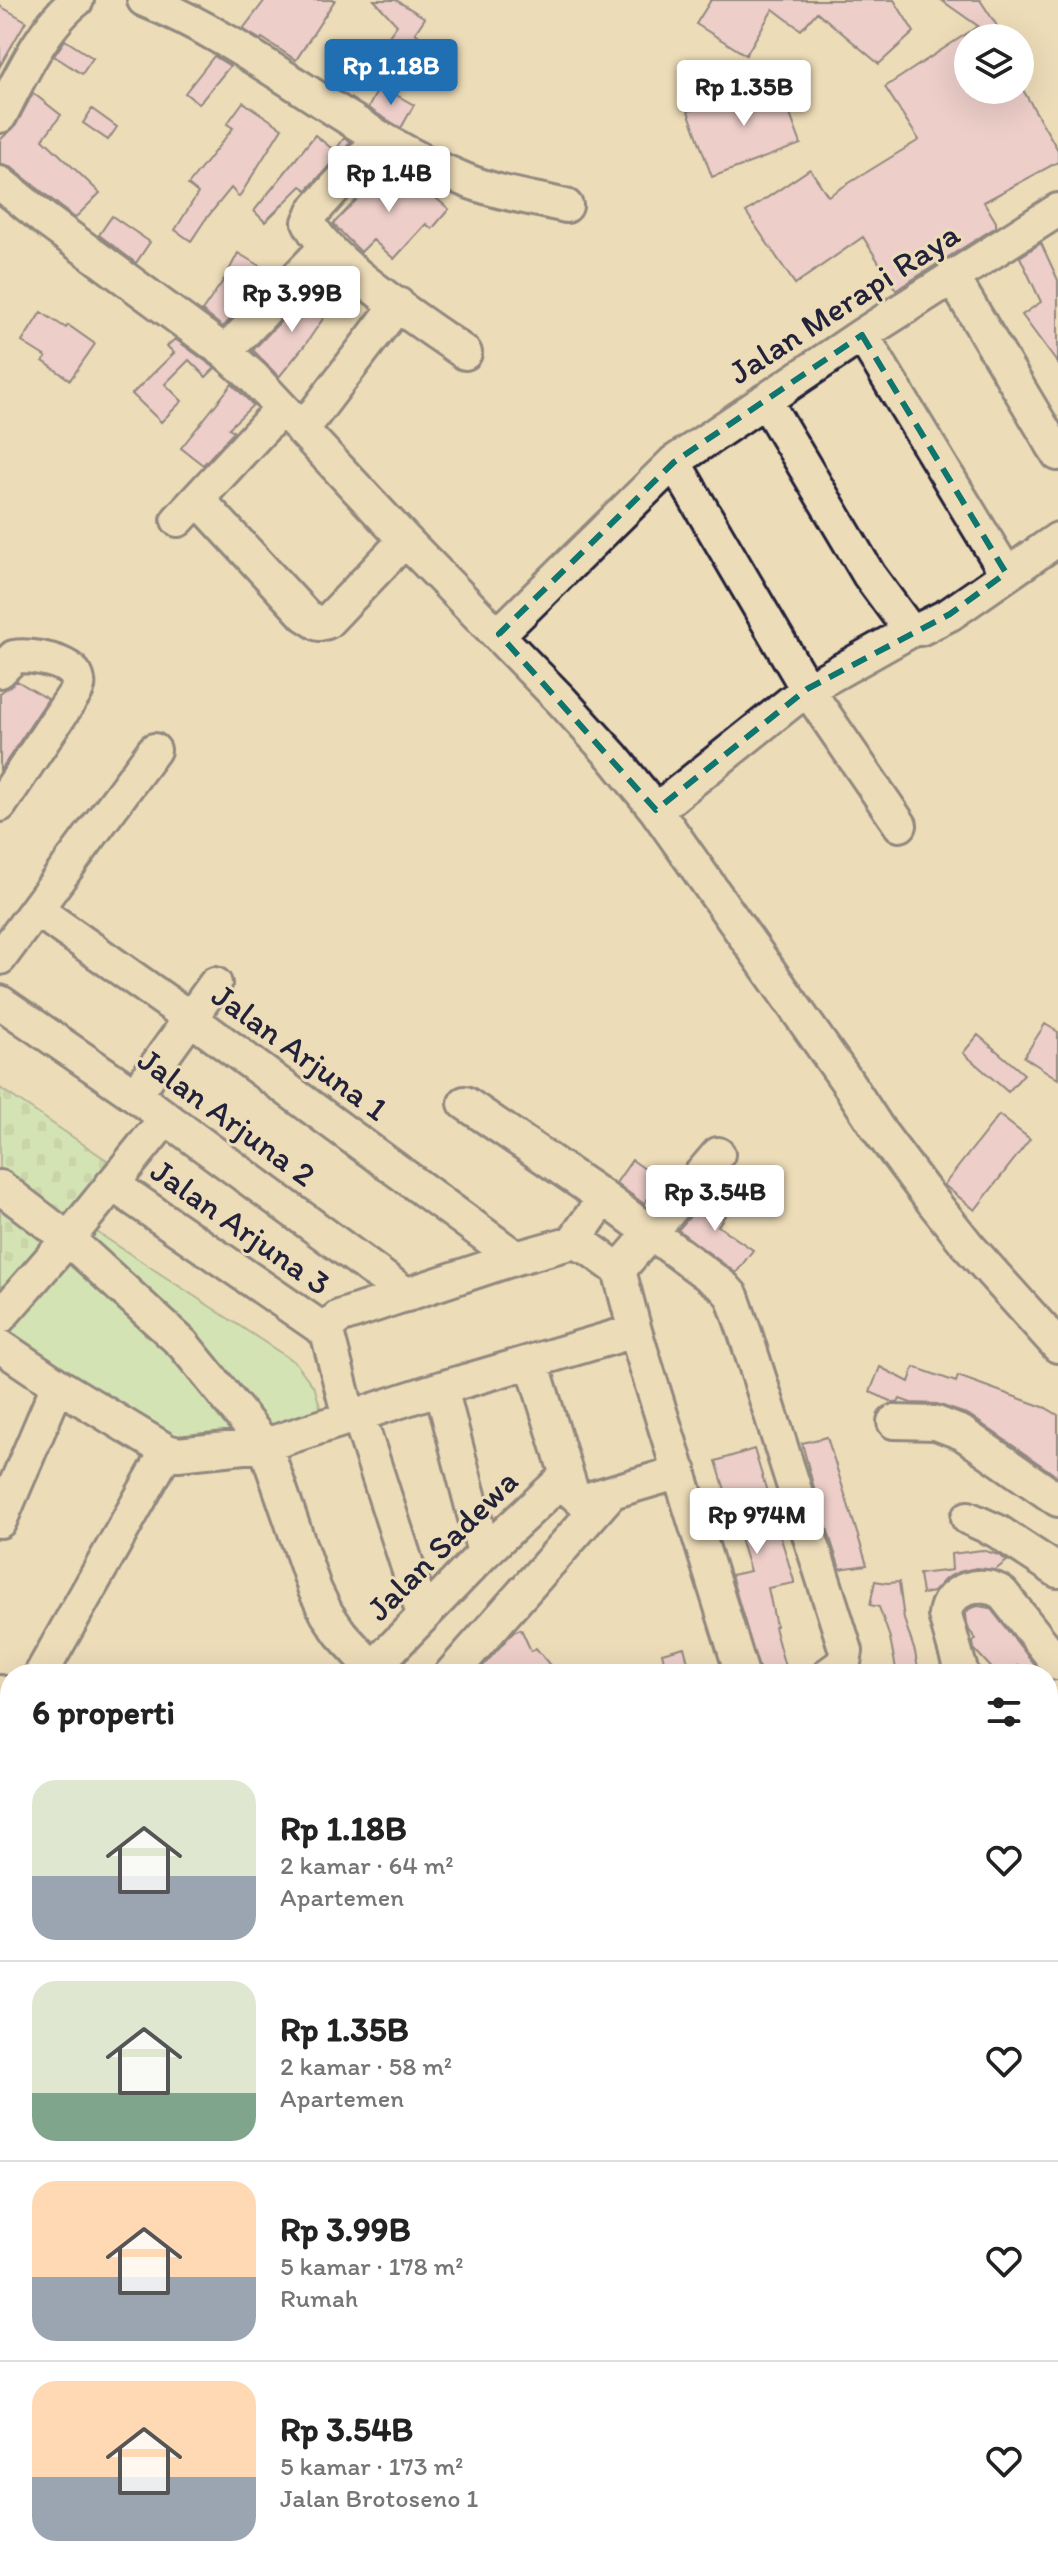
<!DOCTYPE html>
<html lang="id">
<head>
<meta charset="utf-8">
<style>
	:root { --surface:#fff; --page:#f6f6f6; --text:#222; --muted:#767676; --line:#e0e0e0; --accent:#1f6fb2 }
	body { margin:0; font-family:Itim,sans-serif; background:var(--page); color:var(--text); height:100vh; display:flex; flex-direction:column; font-size:30px; white-space:nowrap }
	* { box-sizing:border-box; margin:0 }
	p { font-size:26px; color:var(--muted) }
	.icon { flex:none; width:44px; height:44px; fill:none; stroke:currentColor; stroke-width:2; stroke-linecap:round; stroke-linejoin:round }
	.map { position:relative; flex:1; overflow:hidden }
	.details { position:absolute; left:0px; top:1664px; width:1058px; height:912px; display:flex; flex-direction:column; background:var(--surface); border-radius:32px 32px 0 0; box-shadow:0 8px 32px #0002 }
	.details>* { flex:none }
	.fabs { position:absolute; left:954px; top:24px; display:grid; gap:16px }
	.fabs a { display:grid; place-items:center; width:80px; height:80px; border-radius:50%; background:var(--surface); box-shadow:0 8px 32px #0002; font-size:40px }
	.price { position:absolute; translate:-50% -68px; padding:0 18px; border-radius:8px; background:#fff; color:#222; font-size:26px; line-height:52px; filter:drop-shadow(0 2px 4px #0008) }
	.price::after { content:''; position:absolute; left:50%; top:48px; width:24px; height:18px; margin-left:-12px; background:inherit; clip-path:polygon(0 0,100% 0,50% 100%) }
	.price.active { background:var(--accent); color:#fff }
	ul { padding:0; list-style:none }
	li { display:flex; align-items:center; gap:24px; height:200px; padding:0 32px }
	li+li { border-top:2px solid var(--line) }
	li span { display:grid; place-items:center; flex:none; width:224px; height:160px; border-radius:24px; color:#555 }
	li>.icon { margin-inline-start:auto }
	span .icon { width:96px; height:96px; fill:#fffc; stroke-width:1 }
	li b { font-size:34px }
	h2 { display:flex; justify-content:space-between; align-items:center; height:96px; padding:0 32px; font-size:34px }
	.map>svg:first-child { display:block }
</style>
</head>
<body>
<div class="map">
<svg width="1058" height="2576" viewBox="0 0 1058 2576">
	<defs>
		<pattern id="cemetery-stones" width="16" height="16" patternUnits="userSpaceOnUse" patternTransform="scale(2)"><rect width="16" height="16" fill="#b7ecad"/><path d="M2 7V4a2 2 0 0 1 4 0v3zM10 15v-3a2 2 0 0 1 4 0v3z" fill="#9dca96"/></pattern>
		<pattern id="water-waves" width="16" height="10" patternUnits="userSpaceOnUse" patternTransform="scale(2)"><rect width="16" height="10" fill="#7bcad7"/><path d="M0 5q4-4 8 0t8 0" fill="none" stroke="#6aadb9"/></pattern>
	</defs>
	<rect width="100%" height="100%" fill="#eddcb8"/>
	<filter id="ink" filterUnits="userSpaceOnUse"><feTurbulence type="fractalNoise" baseFrequency=".0125" numOctaves="2"/><feDisplacementMap in="SourceGraphic" scale="16" xChannelSelector="R" yChannelSelector="G"/><feConvolveMatrix kernelMatrix="1 2 1 2 8 2 1 2 1" color-interpolation-filters="sRGB"/></filter>
	<g filter="url(#ink)">
		<path fill="#b7ecad" stroke="#6c8774" stroke-width="2" d="M86,1225L296,1363L315,1389L323,1418L172,1447L0,1340V1327Z"/>
		<path fill="url(#cemetery-stones)" stroke="#6c8774" stroke-width="2" d="M0,1088L117,1167L0,1302Z"/>
		<path fill="url(#water-waves)" stroke="#578799" stroke-width="2" d="M0,2557L10,2559V2566H39L106,2576H0Z"/>
		<path fill="#edbdde" stroke="#22223b" stroke-width="2" d="M265,0H335L296,60L262,38L261,40L243,29Z
			M374,0H396L425,18L415,33L424,39L406,62L383,44L397,25Z
			M711,0H894L914,32L879,64L817,12L801,30L773,9L746,55L696,24Z
			M941,0H980L1005,38H968V90H1023L1058,150V162L984,202L996,222V227L896,290L863,237L795,284L746,212L810,169L828,196L919,140L885,87L978,26Z
			M0,6L26,21L0,66Z
			M65,40L93,58L82,74L54,56Z
			M214,56L230,66L199,104L185,93Z
			M777,79L801,144L712,177L688,111Z
			M380,86L414,105L401,128L368,108Z
			M33,93L61,115L43,139L100,193L75,218L12,168L0,164V140L16,125Z
			M243,102L282,128L239,197L231,188L205,220L191,241L175,230L198,193L188,185L233,128L227,124Z
			M92,109L117,127L108,140L83,123Z
			M315,135L335,151L344,138L351,142L307,190L301,186L265,222L254,211Z
			M383,163L391,169L388,174L419,196L425,189L449,209L432,229L426,224L394,259L373,240L361,252L333,224L366,190L362,187Z
			M112,216L150,242L136,263L99,235Z
			M1041,243L1058,280V364L1022,315L1041,302L1020,257Z
			M238,253L273,274L223,327L202,311L225,278Z
			M308,293L331,307L305,345L279,377L253,350Z
			M41,312L66,328L68,325L95,344L70,380L43,361L46,357L22,342Z
			M175,339L215,368L206,377L189,360L165,384L182,401L161,422L132,394L174,353L167,346Z
			M232,384L253,405L229,428L234,432L203,465L181,448Z
			M17,681L48,699L0,771V693Z
			M1045,1024L1058,1032V1079L1024,1057Z
			M978,1035L1024,1074L1008,1092L963,1053Z
			M999,1115L1030,1139L975,1210L944,1185Z
			M632,1160L661,1180L644,1204L616,1183Z
			M712,1191L732,1205L718,1226L753,1250L736,1273L678,1230Z
			M880,1367L909,1382L914,1367L956,1382L958,1376L1046,1408L1058,1415V1477L969,1415L937,1404L911,1403L900,1399L898,1403H895L870,1392Z
			M827,1437L867,1565L840,1569L814,1488L802,1443Z
			M754,1449L794,1581V1583L768,1588L776,1626L774,1627L787,1674H760L731,1575L750,1571L716,1461Z
			M982,1550L999,1555L1007,1561L995,1570L976,1568L959,1572L946,1578L933,1592L922,1594L919,1574L952,1570L951,1554Z
			M875,1581L887,1583L899,1582L904,1619L915,1652L919,1674H897L890,1638L879,1607L870,1605Z
			M978,1606L990,1608L1042,1674H1023L1018,1666L1007,1674H997L974,1649L973,1642L976,1639L969,1630L965,1615L969,1609Z
			M521,1629L531,1651L536,1648L557,1674H476L513,1632Z
			M684,1647L691,1674H667L662,1653Z"/>
		<g fill="none" stroke-linecap="round" stroke-linejoin="round">
			<defs>
				<path id="minor" d="M144,0C259,46 350,134 465,180C497,193 532,198 566,206
					M0,116C19,79 43,26 77,0
					M380,138L314,211L309,222C326,261 427,326 465,353
					M0,183L47,221L225,352L253,377L405,540L562,701L613,757L656,810L846,1080L880,1132L922,1188L969,1247L1058,1346
					M952,276L1058,454
					M862,335L1006,573
					M225,352L325,248
					M765,400L869,575L908,628L920,629L950,614L1058,539
					M302,430L398,304
					M674,462L807,689L900,825
					M198,499L305,615L319,624L327,622L405,540
					M178,520L282,408
					M499,634L674,462L862,335L1058,210
					M0,671L14,657C30,654 75,661 78,681C79,685 77,690 75,693L0,805
					M656,810L807,689L912,630
					M37,910L190,1018L516,1258
					M0,958L154,750
					M0,1002L135,1095L407,1295
					M135,1095L215,984
					M465,1103L604,1198L724,1287L732,1296L745,1333L846,1651L844,1663L829,1674
					M112,1184L327,1332
					M0,1187L68,1239L183,1344L265,1445L315,1590L327,1614L341,1634L378,1674
					M573,1242L604,1198
					M619,1270L635,1331L742,1674
					M619,1270L718,1154
					M0,1317L68,1239L166,1118
					M0,1346L58,1385L167,1451L178,1454L265,1445L441,1388L635,1331
					M532,1362L572,1492L581,1500L588,1499L680,1472
					M441,1388L484,1553
					M358,1414L423,1614
					M349,1417L327,1332L332,1323L339,1317L516,1258L573,1242L590,1249L619,1270
					M894,1422L936,1423L962,1433L1058,1500
					M968,1518L997,1531L1058,1571
					M0,1521L58,1385
					M373,1668L484,1553L566,1476
					M41,1674L167,1451
					M451,1674L610,1494
					M962,1674L945,1615C947,1589 982,1579 1002,1593L1058,1664
					M0,1692L10,1697
					M1048,1707L1058,1697
					M0,1737L10,1723
					M0,2009L10,1992
					M0,2156L10,2171
					M1048,2170L1058,2164
					M1048,2331L1058,2348
					M0,2360L10,2341
					M1048,2421L1058,2427
					M0,2501L10,2505
					M189,2566L208,2576
					M382,2566V2576
					M445,2576L452,2566
					M703,2576L710,2566"/>
			</defs>
			<use href="#minor" stroke="#22223b" stroke-width="38"/>
			<use href="#minor" stroke="#eddcb8" stroke-width="32"/>
		</g>
	</g>
	<path d="M0 0H1058V2576H0ZM862,335L1006,573L950,614L807,689L656,810L499,634L674,462Z" fill="#eddcb8" fill-opacity=".55" fill-rule="evenodd"/>
	<path fill="none" stroke="#0f766e" stroke-width="6" stroke-dasharray="16 10" stroke-linejoin="round" d="M862,335L1006,573L950,614L807,689L656,810L499,634L674,462Z"/>
	<g text-anchor="middle" dominant-baseline="central" stroke-width="6" stroke-linejoin="round" paint-order="stroke">
		<g font-size="34" fill="#22223b" stroke="#eddcb8">
			<text transform="translate(844 303) rotate(-33)">Jalan Merapi Raya</text>
			<text transform="translate(300 1052) rotate(36)">Jalan Arjuna 1</text>
			<text transform="translate(227 1117) rotate(36)">Jalan Arjuna 2</text>
			<text transform="translate(241 1227) rotate(35)">Jalan Arjuna 3</text>
			<text transform="translate(442 1545) rotate(-45)">Jalan Sadewa</text>
		</g>
	</g>
</svg>
<div class="fabs">
<a><svg class="icon" aria-label="layers" viewBox="0 0 24 24"><path d="M12 4l9 5-9 5-9-5zM3 14l9 5 9-5"/></svg></a>
</div>
<b class="price active" style="left:391px;top:107px">Rp 1.18B</b>
<b class="price" style="left:744px;top:128px">Rp 1.35B</b>
<b class="price" style="left:389px;top:214px">Rp 1.4B</b>
<b class="price" style="left:292px;top:334px">Rp 3.99B</b>
<b class="price" style="left:715px;top:1233px">Rp 3.54B</b>
<b class="price" style="left:757px;top:1556px">Rp 974M</b>
<section class="details">
<h2>6 properti<svg class="icon" aria-label="filters" viewBox="0 0 24 24"><path d="M4 7h16M4 17h16"/><circle cx="9" cy="7" r="2"/><circle cx="15" cy="17" r="2"/></svg></h2>
<ul>
<li><span style="background:linear-gradient(#dfe7d0 60%,#9aa5b1 0)"><svg class="icon" aria-label="home" viewBox="0 0 24 24"><path d="M3 11l9-7 9 7M6 9v11h12V9"/></svg></span><div><b>Rp 1.18B</b><p>2 kamar · 64 m²</p><p>Apartemen</p></div><svg class="icon" aria-label="heart" viewBox="0 0 24 24"><path d="M12 20l-8-8c-3-5 5-10 8-4 3-6 11-1 8 4z"/></svg></li>
<li><span style="background:linear-gradient(#dfe7d0 70%,#7fa58c 0)"><svg class="icon" aria-label="home" viewBox="0 0 24 24"><path d="M3 11l9-7 9 7M6 9v11h12V9"/></svg></span><div><b>Rp 1.35B</b><p>2 kamar · 58 m²</p><p>Apartemen</p></div><svg class="icon" aria-label="heart" viewBox="0 0 24 24"><path d="M12 20l-8-8c-3-5 5-10 8-4 3-6 11-1 8 4z"/></svg></li>
<li><span style="background:linear-gradient(#ffd9b3 60%,#9aa5b1 0)"><svg class="icon" aria-label="home" viewBox="0 0 24 24"><path d="M3 11l9-7 9 7M6 9v11h12V9"/></svg></span><div><b>Rp 3.99B</b><p>5 kamar · 178 m²</p><p>Rumah</p></div><svg class="icon" aria-label="heart" viewBox="0 0 24 24"><path d="M12 20l-8-8c-3-5 5-10 8-4 3-6 11-1 8 4z"/></svg></li>
<li><span style="background:linear-gradient(#ffd9b3 60%,#9aa5b1 0)"><svg class="icon" aria-label="home" viewBox="0 0 24 24"><path d="M3 11l9-7 9 7M6 9v11h12V9"/></svg></span><div><b>Rp 3.54B</b><p>5 kamar · 173 m²</p><p>Jalan Brotoseno 1</p></div><svg class="icon" aria-label="heart" viewBox="0 0 24 24"><path d="M12 20l-8-8c-3-5 5-10 8-4 3-6 11-1 8 4z"/></svg></li>
</ul>
</section>
</div>
</body>
</html>
